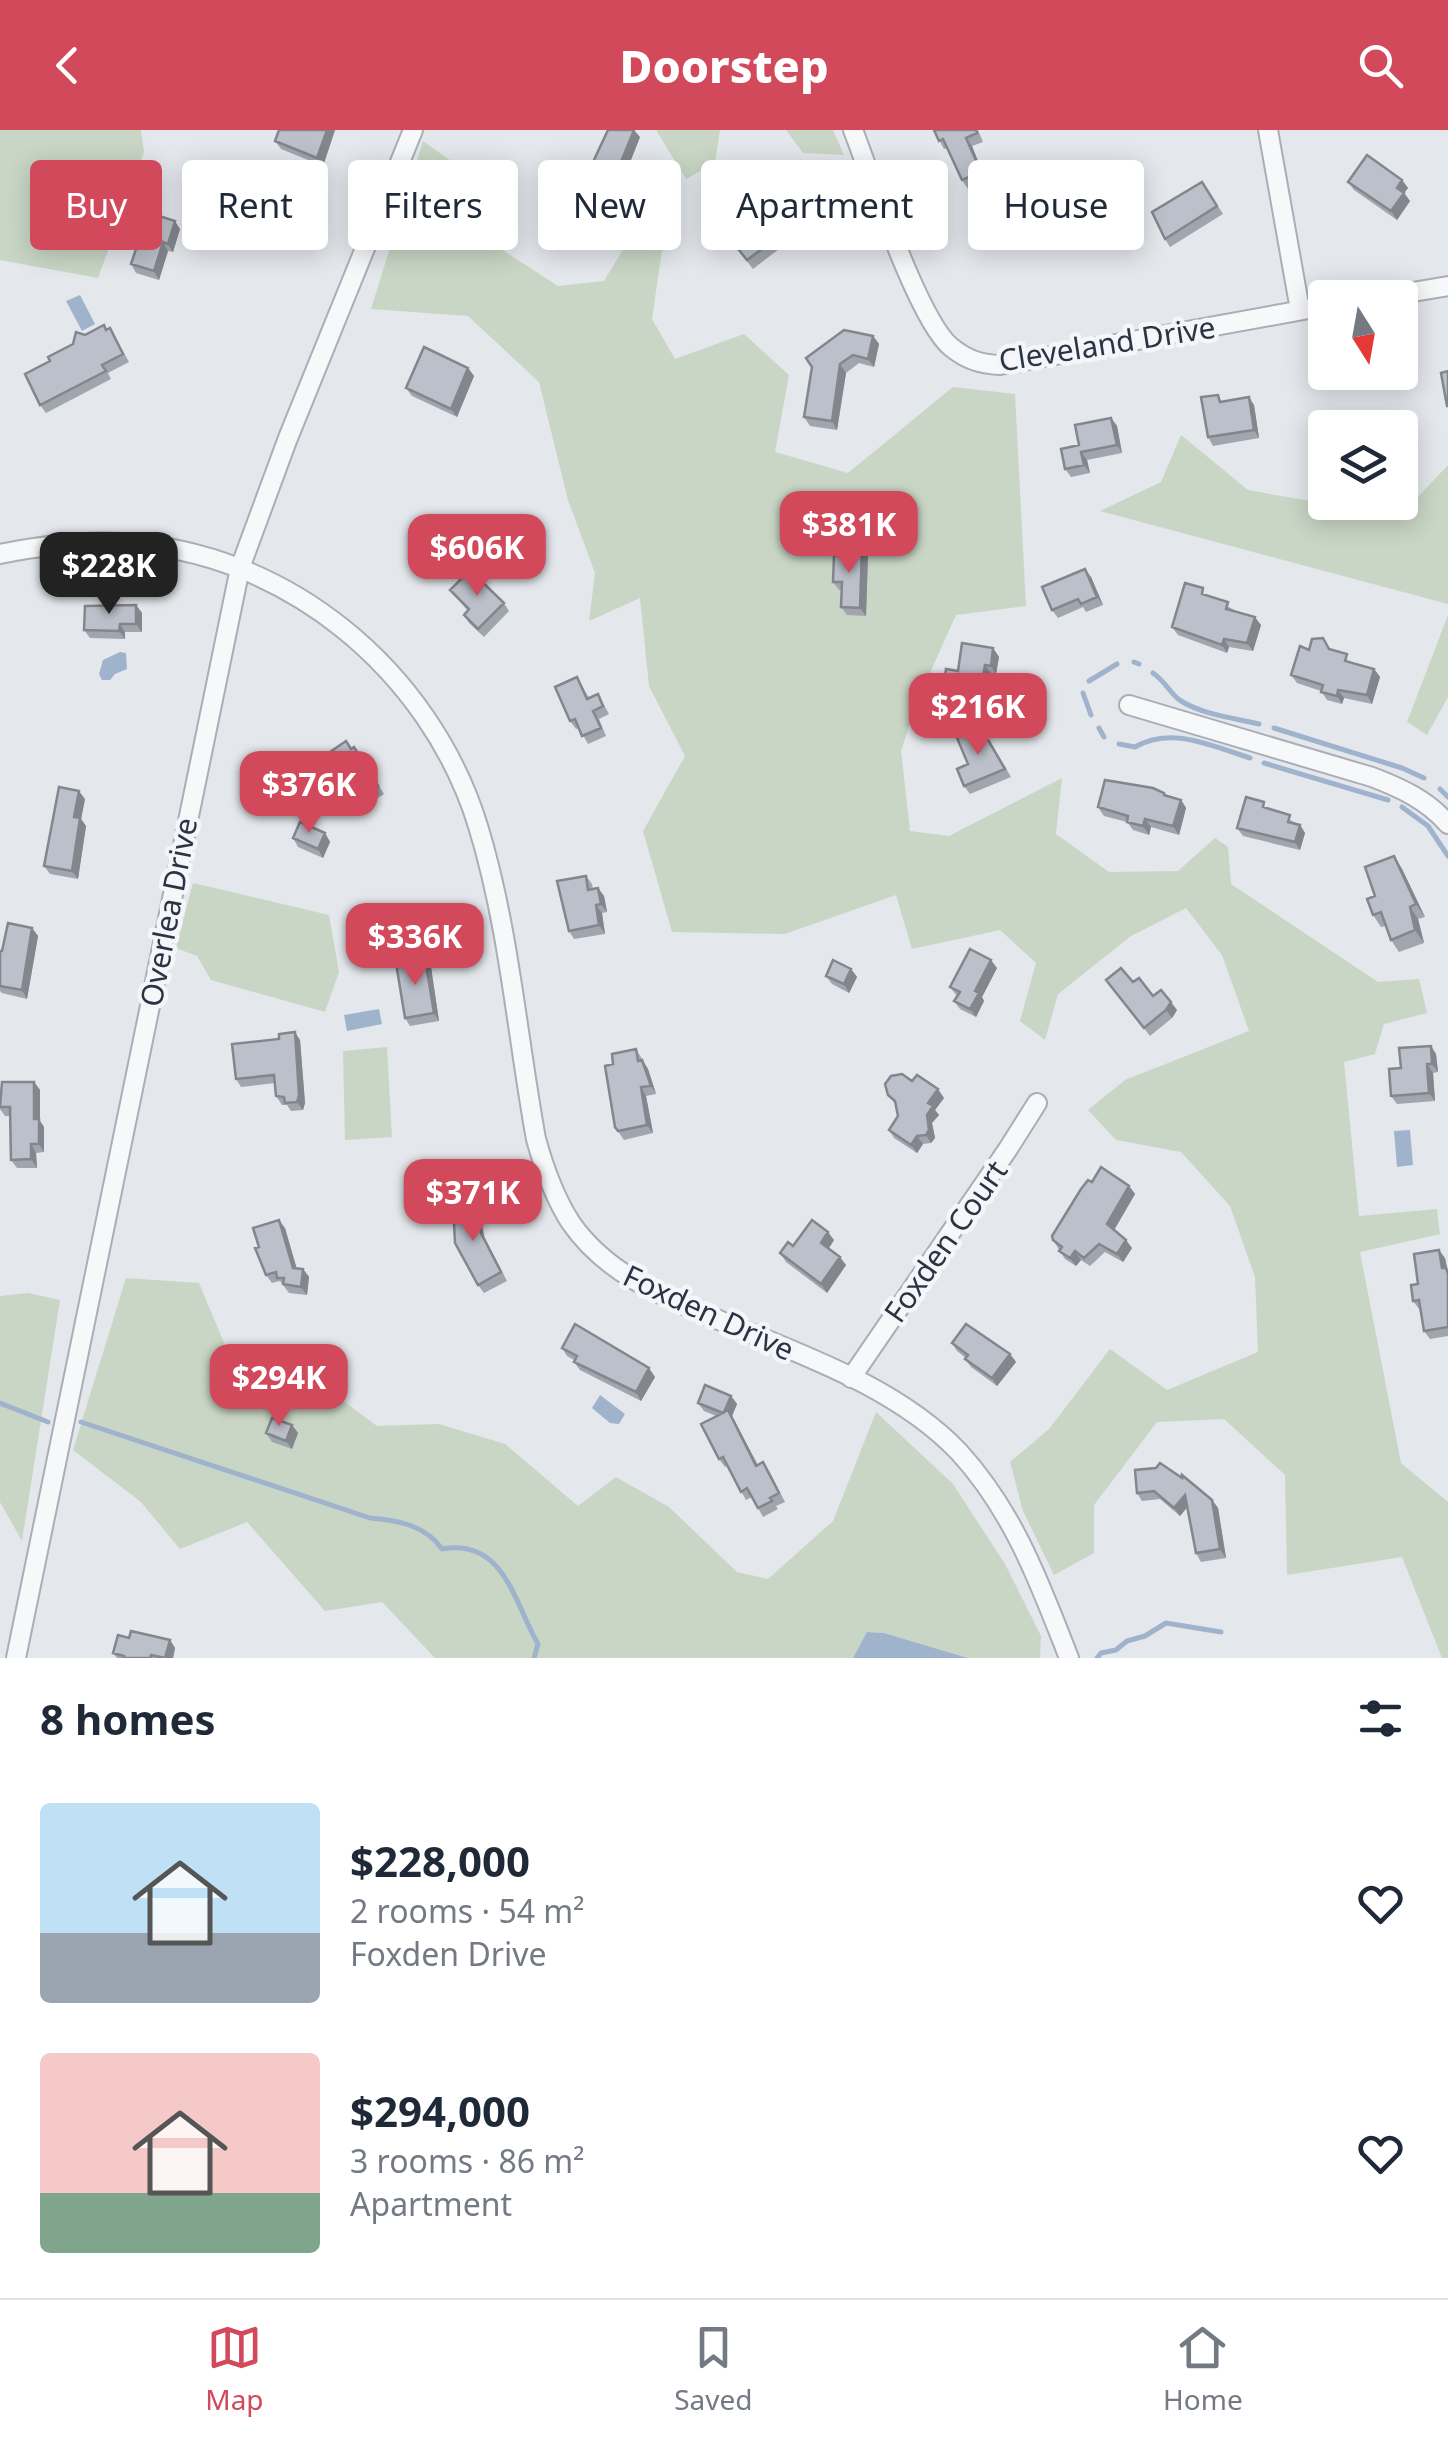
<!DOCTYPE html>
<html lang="en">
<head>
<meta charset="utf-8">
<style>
	:root { --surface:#fff; --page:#f2f2f3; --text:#1f2937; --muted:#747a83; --line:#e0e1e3; --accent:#d1495b }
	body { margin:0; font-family:"Noto Sans",sans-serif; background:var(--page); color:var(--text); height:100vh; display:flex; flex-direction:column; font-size:38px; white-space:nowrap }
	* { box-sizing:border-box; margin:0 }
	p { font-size:32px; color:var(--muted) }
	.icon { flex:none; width:55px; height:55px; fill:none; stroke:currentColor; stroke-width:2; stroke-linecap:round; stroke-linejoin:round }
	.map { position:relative; height:1528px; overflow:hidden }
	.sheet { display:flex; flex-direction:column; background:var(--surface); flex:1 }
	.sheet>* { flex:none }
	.banner { position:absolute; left:30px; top:30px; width:1390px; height:90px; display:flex; gap:20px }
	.needle { width:65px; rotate:169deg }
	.buttons { position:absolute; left:1308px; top:150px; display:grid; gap:20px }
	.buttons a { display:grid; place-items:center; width:110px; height:110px; border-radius:10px; background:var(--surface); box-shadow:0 5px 25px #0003; font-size:50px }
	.price { position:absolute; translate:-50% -85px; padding:0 22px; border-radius:20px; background:var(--accent); color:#fff; font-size:32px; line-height:65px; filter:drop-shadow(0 2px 5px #0008) }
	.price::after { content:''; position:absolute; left:50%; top:60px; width:30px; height:22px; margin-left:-15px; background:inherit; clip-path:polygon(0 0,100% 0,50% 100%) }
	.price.selected { background:#222; color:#fff }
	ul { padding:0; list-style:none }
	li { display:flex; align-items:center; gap:30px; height:250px; padding:0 40px }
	li span { display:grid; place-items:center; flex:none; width:280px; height:200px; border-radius:10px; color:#555 }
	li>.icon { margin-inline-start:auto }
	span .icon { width:120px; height:120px; fill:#fffc; stroke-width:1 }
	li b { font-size:42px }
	h2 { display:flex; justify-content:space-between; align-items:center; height:120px; padding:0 40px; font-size:42px }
	.tag { padding:0 35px; border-radius:10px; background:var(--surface); box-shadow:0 5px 25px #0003; font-size:35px; line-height:90px }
	.tag.selected { background:var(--accent); color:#fff }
	header { display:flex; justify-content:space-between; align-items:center; height:130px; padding:0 40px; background:var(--accent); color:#fff; font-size:45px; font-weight:800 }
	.tab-bar { display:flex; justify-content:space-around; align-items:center; height:140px; border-top:2px solid var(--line); background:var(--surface); font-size:28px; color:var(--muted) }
	.tab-bar a { display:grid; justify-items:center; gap:5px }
	.tab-bar .selected { color:var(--accent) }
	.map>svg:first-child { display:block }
</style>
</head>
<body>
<header><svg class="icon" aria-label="back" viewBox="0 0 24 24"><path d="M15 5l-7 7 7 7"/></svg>Doorstep<svg class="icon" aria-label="search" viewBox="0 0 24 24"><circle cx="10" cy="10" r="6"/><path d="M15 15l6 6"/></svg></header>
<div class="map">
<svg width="1448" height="1528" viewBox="0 0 1448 1528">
	<rect width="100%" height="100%" fill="#e4e7ec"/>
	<path fill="#c9d6c5" d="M0,0H141L144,22L98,148L0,130Z
		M656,0H720L715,33L686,49Z
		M786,0H833L844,25L803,23Z
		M423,11L472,46L504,121L558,156L604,151L648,78L663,113L652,189L675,229L744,204L789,245L775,322L848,343L953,257L1015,264L1026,476L956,485L917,572L901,621L910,701L949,706L1062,648L1056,704L1109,742L1178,741L1215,708L1228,717L1231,754L1378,852L1419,849L1427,883L1384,894L1375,924L1344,932L1359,1086L1437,1079L1440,1104L1360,1122L1401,1333L1448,1372V1528H1442L1402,1427L1287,1445L1285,1345L1224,1289L1157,1292L1094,1375V1423L1054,1445L1023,1381L1010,1332L1049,1299L1110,1219L1167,1260L1258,1222L1255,1147L1230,1076L1181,1022L1116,1010L1088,980L1125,950L1249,901L1222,825L1186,778L1131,806L1058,864L1045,910L1020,891L1036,833L1000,800L912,819L896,765L785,804L672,802L643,701L685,626L649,556L640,468L589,491L595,443L568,370L539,252L468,186L371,179Z
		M1181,305L1248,360L1399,387L1448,335V474L1100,381L1161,352Z
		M1448,485V567L1427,605L1407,592Z
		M193,753L329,785L339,842L325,882L211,850L197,826L176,818Z
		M387,917L392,1007L345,1010L343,921Z
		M126,1148L199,1153L238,1246L311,1247L377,1296L439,1294L505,1314L578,1376L616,1347L669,1377L737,1442L768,1449L833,1391L876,1282L953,1354L1005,1434L1041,1506L1040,1528H968L884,1503L868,1502L853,1528H435L382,1472L325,1481L247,1392L180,1419L141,1372L73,1320Z
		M28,1163L60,1170L22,1411L0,1372V1166Z"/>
	<path fill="#9fb4cc" d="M80,165L95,194L82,201L66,171Z
		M120,522L126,523L127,539L115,544L110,550H102L99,544L103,530Z
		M379,879L382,894L347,901L344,885Z
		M1410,1000L1413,1035L1397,1037L1394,1001Z
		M600,1265L625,1284L619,1294L610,1293L592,1278Z
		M867,1502L884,1503L968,1528H853Z"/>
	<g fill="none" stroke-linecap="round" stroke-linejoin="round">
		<path stroke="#9fb4cc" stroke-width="5" d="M1134,532L1139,534
			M1153,543C1166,552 1171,565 1181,571C1204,585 1234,588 1259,594
			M1089,551L1117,534
			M1083,563L1091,585
			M1099,598L1104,607
			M1274,598L1402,638L1424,648
			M1119,614L1135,617C1173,596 1211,616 1250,628
			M1264,633L1388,670
			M1440,659L1448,667
			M1402,677L1428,696L1448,726
			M0,1273L48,1292
			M81,1292L370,1388C397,1390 425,1395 442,1419C504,1408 514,1472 538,1514L534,1528
			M1097,1528L1101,1523L1116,1520L1127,1511L1145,1506L1166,1493L1221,1502"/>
		<defs>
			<path id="minor" d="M853,0C871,46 918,190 951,217C967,230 980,234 1000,235L1325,176
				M1268,0L1300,180
				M1377,168L1448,156
				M0,424C40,416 80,411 121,413C285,420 430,540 478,696C509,797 517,905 536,1009C544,1038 554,1067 571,1093C607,1145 665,1167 721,1191C802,1225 897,1257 959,1322C1014,1382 1040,1454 1069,1528
				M1129,575L1372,647C1401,658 1427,670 1448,694
				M851,1248L1008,1019L1037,973
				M16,1528L240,438L288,308L413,0"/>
		</defs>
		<use href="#minor" stroke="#a9aeb7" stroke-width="22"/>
		<use href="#minor" stroke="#f7f8fa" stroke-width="18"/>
	</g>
	<path fill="#a1a5ae" d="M335,0L323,36L281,19L275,11Z
		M934,0H978L983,12L972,16L986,51L968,59L962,50L947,18L944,19Z
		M640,7L623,50L619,48L612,65L596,58L590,50L595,36L593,32Z
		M1402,50L1408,58L1404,63L1410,71L1397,90L1354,60L1348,52Z
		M1202,52L1223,84L1170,117L1165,109Z
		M1124,74L1126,92L1118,93L1120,112H1077L1074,108L1051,111L1045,102L1076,78Z
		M736,89L790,98L796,106L753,139L718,94Z
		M180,99L173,122L168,121L159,150L136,143L131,134L135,119L132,114L142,100Z
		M110,198L129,232L108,243L111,249L46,283L40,275L50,231L85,205Z
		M873,206L879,214L874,237L859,233L846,243L837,300L810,296L804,287L812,237Z
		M468,238L474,246L457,287L412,266L406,258Z
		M1254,275L1259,308L1213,316L1208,307Z
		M1111,288L1117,296L1122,323L1087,330L1090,343L1071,347L1065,339L1079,315Z
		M862,417L868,425L866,486L847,485L841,477L842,460H839L833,452L847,426Z
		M1091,447L1103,475L1086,482L1083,477L1058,488L1052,480Z
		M450,460L504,473L509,481L484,507L469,493L464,485L468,481Z
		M1209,466L1261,495L1253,521L1229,517L1227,523L1178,505L1172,497Z
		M136,475L142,483V502H125V509L90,508L84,500Z
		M993,518L999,527L996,544L991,543L986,572L950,563L944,555L958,541Z
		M1330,519L1353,533L1374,539L1380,547L1372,574L1344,568L1342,574L1327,570L1321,561L1297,553L1291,545L1309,520Z
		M577,547L589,568L598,564L609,584L599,589L606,606L588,614L579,598L576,599L570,591Z
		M987,606L1011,647L970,664L964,656L968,634Z
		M354,617L384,664L370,673L361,659L358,662L330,622L351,619Z
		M1167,666L1181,670L1186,678L1179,705L1151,697L1149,705L1133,700L1127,692L1104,686L1098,677Z
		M85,669L81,689L86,696L78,749L50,744L44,736Z
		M1269,679L1300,695L1305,703L1300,720L1243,706L1237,698Z
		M325,703L330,712L323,728L298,717L293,708Z
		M1394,726L1402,739L1425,787L1418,789L1424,813L1399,822L1391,810L1386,796L1381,797L1373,785L1375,766Z
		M586,746L592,754L593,759L598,758L604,766L607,782L602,783L605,804L574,809L569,801Z
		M32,798L38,806L27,869L2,863L0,861V821H2Z
		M425,829L431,837L439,891L410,896L405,888Z
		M997,838L982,867L984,871L976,887L960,879L954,871L957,866L950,857Z
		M851,839L857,847L849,863L832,854L826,846Z
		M1106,850L1133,852L1177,880L1172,888L1150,906Z
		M300,910L305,973L303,980L291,981L287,975H282L276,966L275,953L241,957L236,949Z
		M636,919L648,939L656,964L646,966L653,1003L624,1010L615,997L613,934Z
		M1436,924L1438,942L1433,943L1435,971L1397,974L1391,966L1401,938Z
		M912,951L944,968L935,980L939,985L932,993L935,1008L931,1013L923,1014L917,1023L894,1008L889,1000L898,986L896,975L888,965Z
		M34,952L40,960V991L44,997V1022L36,1023L37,1038H17L11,1030L10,986H5L0,979V970Z
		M1092,1052L1129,1056L1135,1064L1114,1100L1132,1118L1123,1132L1105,1122L1090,1136L1081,1130L1076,1136L1065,1129L1053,1110Z
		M474,1073L480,1082L484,1107L507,1151L484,1163L478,1155Z
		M285,1098L296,1138L303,1139L309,1147L307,1165L289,1163L280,1151L272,1153L266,1145L259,1117Z
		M834,1110L829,1118L846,1135L827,1163L786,1132L780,1123L793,1116Z
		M1445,1128L1448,1141V1206L1430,1209L1424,1201L1421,1179H1419L1413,1171L1418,1154Z
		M952,1213L1010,1224L1016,1232L997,1256L971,1237L965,1229L966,1228L957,1221Z
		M562,1218L655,1247L641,1271L580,1240L574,1232V1230L567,1226Z
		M731,1266L737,1274L732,1286L758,1335L769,1341L785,1372L776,1376L778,1379L763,1387L752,1367L746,1370L727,1336L725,1337L719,1329L716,1286L704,1281L698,1273Z
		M292,1295L298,1303L292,1319L272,1312L266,1303Z
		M1135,1340L1212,1370L1218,1378L1226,1428L1201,1432L1196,1423L1187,1377L1180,1386L1160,1369L1142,1371L1137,1363Z
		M129,1508L170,1510L175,1518L173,1528H117L113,1523Z"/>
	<path fill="#83868d" d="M327,0H335L323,36L317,28Z
		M634,0L640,7L623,50L617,42Z
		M966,8L972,16L986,51L981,42Z
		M613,40L619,48L612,65L607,57Z
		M1402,50L1408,58L1404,63L1410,71L1397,90L1391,81L1397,58Z
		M1118,65L1124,74L1126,92L1120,84Z
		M1112,85L1118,93L1120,112L1114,103Z
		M175,91L180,99L173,122L168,114Z
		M163,112L168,121L159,150L154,141Z
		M873,206L879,214L874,237L868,229Z
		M840,234L846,243L837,300L832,291Z
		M468,238L474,246L457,287L451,279Z
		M1249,267L1254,275L1259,308L1254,300Z
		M1111,288L1117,296L1122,323L1117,315Z
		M1081,322L1087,330L1090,343L1084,335Z
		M862,417L868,425L866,486L860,478Z
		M1085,439L1091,447L1103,475L1097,467Z
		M136,475L142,483V502L136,494Z
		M1255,487L1261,495L1253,521L1247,513Z
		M120,494L125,502V509L119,501Z
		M1224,509L1229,517L1227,523L1222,515Z
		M993,518L999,527L996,544L991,536Z
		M985,535L991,543L986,572L980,563Z
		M1374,539L1380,547L1372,574L1367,565Z
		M1338,560L1344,568L1342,574L1337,566Z
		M79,661L85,669L81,689L86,696L78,749L72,741L74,687Z
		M1181,670L1186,678L1179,705L1173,696Z
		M1145,689L1151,697L1149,705L1143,696Z
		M1300,695L1305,703L1300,720L1295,712Z
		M325,703L330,712L323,728L318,719Z
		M1394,726L1402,739L1425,787L1416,774Z
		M598,758L604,766L607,782L601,774Z
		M596,775L602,783L605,804L599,795Z
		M1410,777L1418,789L1424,813L1415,800Z
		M32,798L38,806L27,869L22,860Z
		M425,829L431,837L439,891L434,883Z
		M991,830L997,838L982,867L984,871L976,887L970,879L975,861Z
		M851,839L857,847L849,863L844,854Z
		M1171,872L1177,880L1172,888L1166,880Z
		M295,902L300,910L305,973L303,980L297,972Z
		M1431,916L1436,924L1438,942L1432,934Z
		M642,930L648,939L656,964L651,956Z
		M1427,934L1433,943L1435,971L1429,963Z
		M34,952L40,960V991L44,997V1022L39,1014L34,989Z
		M641,957L646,966L653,1003L647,995Z
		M938,959L944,968L935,980L939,985L932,993L935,1008L931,1013L926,1005L927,985L928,973Z
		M917,1006L923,1014L917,1023L911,1015Z
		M31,1014L36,1023L37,1038L31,1029Z
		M1129,1056L1135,1064L1113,1102L1107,1094Z
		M474,1073L480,1082L484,1107L507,1151L479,1099Z
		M279,1090L285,1098L299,1146L293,1138Z
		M828,1102L834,1110L827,1121L821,1113Z
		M1126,1110L1132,1118L1123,1132L1117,1124Z
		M1439,1120L1445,1128L1448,1144L1442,1138Z
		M1075,1121L1081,1130L1076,1136L1070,1128Z
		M840,1127L846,1135L827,1163L821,1154Z
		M303,1139L309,1147L307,1165L301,1157Z
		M1010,1224L1016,1232L997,1256L992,1248Z
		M649,1238L655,1247L641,1271L636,1262Z
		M731,1266L737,1274L732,1286L762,1344L724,1282Z
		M292,1295L298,1303L292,1319L286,1311Z
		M1185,1365L1191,1373L1180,1386L1174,1378Z
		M1212,1370L1218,1378L1226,1428L1220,1419Z
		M170,1510L175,1518L173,1528H165Z"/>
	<path fill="#bbc0ca" stroke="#83868d" stroke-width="2.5" d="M279,0H327L317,28L275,11Z
		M608,0H634L617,42L613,40L607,57L590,50L596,34L593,32Z
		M934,0H976L977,3L966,8L981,42L962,50L943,9L939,11Z
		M1367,25L1402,50L1397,58L1404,63L1391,81L1348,52Z
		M1202,52L1217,76L1165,109L1152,82Z
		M1118,65L1120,84L1112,85L1114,103L1071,104V100L1045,102L1043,81L1076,78L1075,66Z
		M765,66L790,98L747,130L718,94L731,83L736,89Z
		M147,82L175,91L168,114L163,112L154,141L131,134L137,116L132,114L137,98L142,100Z
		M104,195L106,200L110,198L123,224L102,235L106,241L40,275L25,244L50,231L48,227L73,214L76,202L85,205Z
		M844,200L873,206L868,229L853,225L840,234L832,291L804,287L812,237L806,228Z
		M424,217L468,238L451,279L406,258Z
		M1448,241V276H1447L1441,243Z
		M1218,265L1220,272L1249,267L1254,300L1208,307L1201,267Z
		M1111,288L1117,315L1081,322L1084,335L1065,339L1061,319L1079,315L1075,295Z
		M1376,289L1377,293L1388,291L1390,298H1350L1349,293Z
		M848,416L862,417L860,478L841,477L842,452H833L834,425L847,426Z
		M1085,439L1097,467L1081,474L1078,469L1052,480L1042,457Z
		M470,440L504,473L478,499L464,485L469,479L450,460Z
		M1185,453L1203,458L1202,464L1228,472L1226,479L1255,487L1247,513L1224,509L1222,515L1172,497Z
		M136,475V494H120L119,501L84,500L85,476Z
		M1323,508L1329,519L1347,524L1345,531L1374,539L1367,565L1338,560L1337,566L1321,562L1323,555L1291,545L1300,516L1309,520L1312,509Z
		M962,513L993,518L991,536L985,535L980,563L944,555L946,539L958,541Z
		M577,547L587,569L598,564L603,576L593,581L601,598L582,606L575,589L570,591L555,557Z
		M981,598L1005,639L964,656L957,639L968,634L957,608Z
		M346,611L351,619L354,617L378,656L365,665L355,651L352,653L330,622Z
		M1105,650L1153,658L1164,663V665L1181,670L1173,696L1145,689L1143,696L1127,692L1128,686L1098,677Z
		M59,657L79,661L74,687L80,688L72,741L44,736Z
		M1246,667L1264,672L1263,677L1290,685L1288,692L1300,695L1295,712L1237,698Z
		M300,692L325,703L318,719L293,708Z
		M1394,726L1416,774L1410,777L1415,800L1391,810L1381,782L1373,785L1367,769L1375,766L1365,737Z
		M586,746L588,760L598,758L601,774L596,775L599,795L569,801L557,751Z
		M8,793L32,798L22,860L0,856V821H2Z
		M970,819L991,830L975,861L979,863L970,879L954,871L960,862L950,857Z
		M425,829L434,883L405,888L396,833Z
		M833,830L851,839L844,854L826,846Z
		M1121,838L1133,852L1139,848L1153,866L1161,860L1171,872L1166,880L1144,898L1106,850Z
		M295,902L299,965L297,972L285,973L284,967L276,966L274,945L236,949L232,914L279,909V904Z
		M1431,916L1432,934H1427L1429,963L1391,966L1389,939L1401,938L1399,918Z
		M636,919L638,931L642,930L651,956L641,957L647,995L618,1001L615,997L605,936L613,934L612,924Z
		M902,944L912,951L917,945L938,959L928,973L933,976L927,985L929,1000L926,1005L917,1006L911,1015L889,1000L898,986L895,971L888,965L885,954L891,946Z
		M2,952H34V989H39V1014H31V1029L11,1030L10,977H0Z
		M1101,1037L1129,1056L1107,1094L1126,1110L1117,1124L1099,1114L1084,1128L1075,1121L1070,1128L1059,1121L1062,1117L1053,1110L1052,1106L1081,1059L1088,1050L1092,1052Z
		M474,1073L479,1099L501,1142L478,1155L455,1113L453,1075Z
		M279,1090L293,1138L303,1139L301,1157L283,1154L284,1148H277L276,1142L266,1145L255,1118L259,1117L253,1098Z
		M812,1090L828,1102L821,1113L840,1127L821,1154L780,1123L788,1112L793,1116Z
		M1439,1120L1442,1138H1446L1448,1144V1197L1424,1201L1419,1170L1413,1171L1411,1155L1418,1154L1414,1124Z
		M575,1194L649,1238L636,1262L574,1232L577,1226L562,1218Z
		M966,1194L1010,1224L992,1248L965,1229L968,1225L952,1213Z
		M705,1255L731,1266L724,1282L728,1280L756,1336L763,1332L779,1363L770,1368L772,1371L758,1378L747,1358L741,1362L723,1327L719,1329L701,1294L723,1283L698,1273Z
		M272,1288L292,1295L286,1311L266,1303Z
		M1160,1333L1182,1348V1345L1212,1370L1220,1419L1196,1423L1185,1365L1174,1378L1154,1361L1137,1363L1135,1340L1156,1338Z
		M131,1501L170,1510L165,1528L151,1525L150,1528H124V1526L113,1523L118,1505L129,1508Z"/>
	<g text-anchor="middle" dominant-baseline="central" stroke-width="9" stroke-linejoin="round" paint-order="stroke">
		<g font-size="30" fill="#2b3445" stroke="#f4f6f9">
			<text transform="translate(1107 213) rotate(-9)">Cleveland Drive</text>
			<text transform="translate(168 782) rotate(-79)">Overlea Drive</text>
			<text transform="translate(945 1111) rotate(-55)">Foxden Court</text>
			<text transform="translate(709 1182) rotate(25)">Foxden Drive</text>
		</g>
	</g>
</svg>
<div class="buttons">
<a><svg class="needle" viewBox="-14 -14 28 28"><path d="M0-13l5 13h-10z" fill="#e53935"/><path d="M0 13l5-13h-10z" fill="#747a83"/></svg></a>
<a><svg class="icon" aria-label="layers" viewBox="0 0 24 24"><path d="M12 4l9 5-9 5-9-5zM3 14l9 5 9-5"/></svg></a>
</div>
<b class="price" style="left:849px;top:446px">$381K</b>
<b class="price" style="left:477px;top:469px">$606K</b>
<b class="price selected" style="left:109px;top:487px">$228K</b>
<b class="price" style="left:978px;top:628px">$216K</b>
<b class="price" style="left:309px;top:706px">$376K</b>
<b class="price" style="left:415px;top:858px">$336K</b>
<b class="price" style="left:473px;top:1114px">$371K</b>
<b class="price" style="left:279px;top:1299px">$294K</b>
<div class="banner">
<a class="tag selected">Buy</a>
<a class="tag">Rent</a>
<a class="tag">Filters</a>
<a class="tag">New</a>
<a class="tag">Apartment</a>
<a class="tag">House</a>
</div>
</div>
<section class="sheet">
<h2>8 homes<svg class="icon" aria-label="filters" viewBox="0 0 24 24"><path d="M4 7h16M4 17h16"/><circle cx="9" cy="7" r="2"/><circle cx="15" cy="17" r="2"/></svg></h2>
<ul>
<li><span style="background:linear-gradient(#bfe0f5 65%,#9aa5b1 0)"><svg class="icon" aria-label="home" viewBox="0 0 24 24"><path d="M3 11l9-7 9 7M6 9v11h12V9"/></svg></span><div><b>$228,000</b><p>2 rooms · 54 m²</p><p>Foxden Drive</p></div><svg class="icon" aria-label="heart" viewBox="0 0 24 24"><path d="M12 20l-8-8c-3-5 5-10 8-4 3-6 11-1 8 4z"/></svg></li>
<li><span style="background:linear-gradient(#f6c9c9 70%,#7fa58c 0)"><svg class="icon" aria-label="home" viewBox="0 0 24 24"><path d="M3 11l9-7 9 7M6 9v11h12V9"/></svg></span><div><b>$294,000</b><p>3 rooms · 86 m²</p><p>Apartment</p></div><svg class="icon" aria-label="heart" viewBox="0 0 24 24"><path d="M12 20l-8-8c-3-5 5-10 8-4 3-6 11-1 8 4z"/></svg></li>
</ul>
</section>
<nav class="tab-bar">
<a class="selected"><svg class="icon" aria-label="map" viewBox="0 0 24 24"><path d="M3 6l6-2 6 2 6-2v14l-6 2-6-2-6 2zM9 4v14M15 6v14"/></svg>Map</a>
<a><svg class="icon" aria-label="saved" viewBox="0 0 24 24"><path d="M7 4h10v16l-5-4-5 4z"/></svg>Saved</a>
<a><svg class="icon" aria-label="home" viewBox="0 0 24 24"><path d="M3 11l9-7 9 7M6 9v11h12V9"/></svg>Home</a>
</nav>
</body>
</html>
